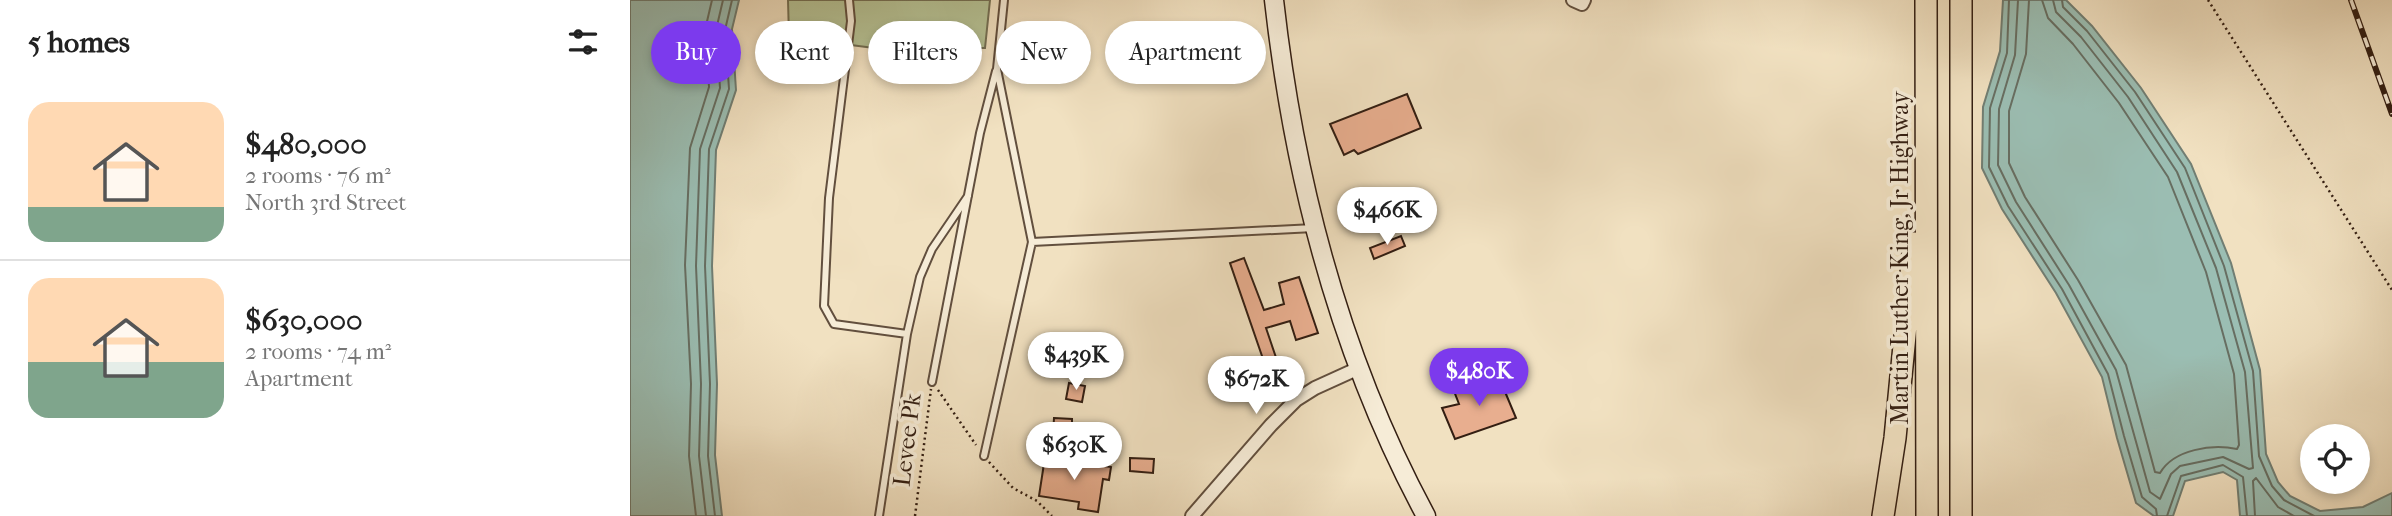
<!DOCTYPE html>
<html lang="en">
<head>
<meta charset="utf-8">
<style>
	:root { --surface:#fff; --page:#f6f6f6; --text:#222; --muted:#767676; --line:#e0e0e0; --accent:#7c3aed }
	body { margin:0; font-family:"IM FELL French Canon",serif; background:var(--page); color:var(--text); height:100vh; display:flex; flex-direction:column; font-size:26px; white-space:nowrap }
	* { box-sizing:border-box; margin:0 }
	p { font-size:23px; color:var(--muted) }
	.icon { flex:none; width:38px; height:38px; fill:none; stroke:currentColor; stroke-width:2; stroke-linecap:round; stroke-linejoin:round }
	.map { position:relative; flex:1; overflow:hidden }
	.drawer { display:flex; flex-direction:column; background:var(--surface); width:630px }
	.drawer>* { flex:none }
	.hud { position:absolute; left:21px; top:21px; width:665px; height:63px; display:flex; gap:14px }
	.fabs { position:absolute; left:1670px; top:424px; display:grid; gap:14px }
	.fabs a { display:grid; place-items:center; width:70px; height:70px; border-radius:50%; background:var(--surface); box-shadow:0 4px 10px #0003; font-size:35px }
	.price { position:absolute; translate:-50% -60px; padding:0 16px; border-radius:24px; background:#fff; color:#222; font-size:23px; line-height:46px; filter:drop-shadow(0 2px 4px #0008) }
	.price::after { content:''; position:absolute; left:50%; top:42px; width:21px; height:16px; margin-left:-10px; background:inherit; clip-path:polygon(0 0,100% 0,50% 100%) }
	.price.current { background:var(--accent); color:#fff }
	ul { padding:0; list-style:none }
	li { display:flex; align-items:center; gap:21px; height:175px; padding:0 28px }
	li+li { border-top:2px solid var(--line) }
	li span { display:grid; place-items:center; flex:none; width:196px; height:140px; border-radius:21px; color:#555 }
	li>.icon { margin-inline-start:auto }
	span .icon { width:84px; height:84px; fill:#fffc; stroke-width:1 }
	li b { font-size:30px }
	h2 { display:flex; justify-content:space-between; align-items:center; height:84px; padding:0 28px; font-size:30px }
	.pill { padding:0 24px; border-radius:32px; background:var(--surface); box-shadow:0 4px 10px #0003; font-size:24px; line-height:63px }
	.pill.current { background:var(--accent); color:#fff }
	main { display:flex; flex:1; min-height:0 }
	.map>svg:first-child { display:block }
</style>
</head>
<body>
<main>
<section class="drawer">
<h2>5 homes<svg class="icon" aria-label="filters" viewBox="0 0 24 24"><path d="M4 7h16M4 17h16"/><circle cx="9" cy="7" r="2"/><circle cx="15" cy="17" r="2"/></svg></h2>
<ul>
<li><span style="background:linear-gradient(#ffd9b3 75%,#7fa58c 0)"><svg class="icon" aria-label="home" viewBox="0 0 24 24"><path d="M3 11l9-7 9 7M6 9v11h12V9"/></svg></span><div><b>$480,000</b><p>2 rooms · 76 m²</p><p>North 3rd Street</p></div></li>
<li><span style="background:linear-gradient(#ffd9b3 60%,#7fa58c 0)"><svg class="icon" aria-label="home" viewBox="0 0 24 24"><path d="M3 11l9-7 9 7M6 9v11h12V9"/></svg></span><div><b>$630,000</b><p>2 rooms · 74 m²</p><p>Apartment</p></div></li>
</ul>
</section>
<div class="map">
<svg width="1762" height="516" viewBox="0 0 1762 516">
	<rect width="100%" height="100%" fill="#f1e1c1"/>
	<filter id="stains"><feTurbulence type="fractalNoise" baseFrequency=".00286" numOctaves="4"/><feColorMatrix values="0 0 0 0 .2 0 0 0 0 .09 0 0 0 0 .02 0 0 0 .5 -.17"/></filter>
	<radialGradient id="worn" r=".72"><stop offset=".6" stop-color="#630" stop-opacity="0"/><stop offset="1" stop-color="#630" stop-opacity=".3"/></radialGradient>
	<path fill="#b6c396" stroke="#747054" stroke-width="2" d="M158,0H360L355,48H244L159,37Z"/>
	<path fill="#9bbeb3" stroke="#717e73" stroke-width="2" d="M0,0H109L102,29L106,90L86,150L82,266L87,384L85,455L92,516H0Z
		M1373,0H1436L1462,26L1511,88L1561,164L1601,263L1630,370L1636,454L1648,482L1660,496L1690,511L1733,507L1762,493V516H1610L1607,480L1593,472L1555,481L1543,516H1524L1506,503L1487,438L1472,377L1426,293L1372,209L1352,168L1353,107L1370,51Z"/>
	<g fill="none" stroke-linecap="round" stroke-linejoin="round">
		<path stroke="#676e62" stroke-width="2" d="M1379,0L1377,53L1360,108L1359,167L1378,206L1432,289L1478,374L1494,436L1512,497L1526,509L1527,516
			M1388,0L1385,55L1369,109L1368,165L1386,202L1439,285L1486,370L1520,492L1530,499L1541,474L1550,466L1593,457L1619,469L1623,468L1615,372L1586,268L1547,172L1498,97L1451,37L1426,12L1423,0
			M1399,0L1396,54L1379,111V163L1395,197L1448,280L1496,365L1525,472L1530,473C1544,449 1582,444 1607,449L1609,445L1604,374L1576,272L1538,177L1489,103L1443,44L1418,18L1412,0
			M1432,0L1433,7L1457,31L1505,92L1555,168L1594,266L1623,371L1629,456L1642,486L1654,500L1684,516
			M66,516L59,456L61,384L55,265L60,148L79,87L75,30L82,0
			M76,516L69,456L71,384L66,266L70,149L90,88L86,30L93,0
			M85,516L78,456L80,384L75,266L79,149L99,89L95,30L102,0
			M1537,516L1551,476L1593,465L1613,477L1617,516
			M1625,516L1623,481L1626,478L1648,507L1664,516"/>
	</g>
	<path fill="#e8ae8f" stroke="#331e12" stroke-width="2" d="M777,94L791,128L728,154L724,150L714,155L700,124Z
		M771,236L775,246L744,259L740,248Z
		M614,258L634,310L654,304L649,283L669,277L688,333L666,340L660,321L636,328L654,381L642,385L600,263Z
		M868,375L886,418L825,439L812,408L829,404L824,391Z
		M439,383L455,386L452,402L436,399Z
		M424,418L442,419V436L423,435Z
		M415,457L481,467L479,480L473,479L468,512L448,509L449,502L409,496Z
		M500,458L524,459L523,473L500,471Z"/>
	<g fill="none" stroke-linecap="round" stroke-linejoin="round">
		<defs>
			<path id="service" d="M219,0L221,21L199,198L194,306L204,324L277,334
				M374,0L367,69L402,242L684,228
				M302,382L350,133L366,71
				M354,456L402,242
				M249,516L277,334L290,277L302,249L338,196"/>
			<path id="minor" d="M943,0L952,4L954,0
				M562,516L641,425L666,400L685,388L729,368"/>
			<path id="secondary" d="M644,0C664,178 710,357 796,516"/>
			<path id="motorway" d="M1296,0L1297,516
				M1253,516L1265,438L1284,243
				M1331,516V0"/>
		</defs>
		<use href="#service" stroke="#624f3e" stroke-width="10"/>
		<use href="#minor" stroke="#624f3e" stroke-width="16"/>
		<use href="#secondary" stroke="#331e12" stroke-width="21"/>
		<use href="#motorway" stroke="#331e12" stroke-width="24"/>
		<path stroke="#331e12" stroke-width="2.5" stroke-dasharray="2 3.5" stroke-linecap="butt" d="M1578,0L1762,290
			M308,390L346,445
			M359,462L383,488L407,501L422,516
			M285,516L301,389"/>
		<use href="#service" stroke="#f6ecd7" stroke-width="6"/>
		<use href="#minor" stroke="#f6ecd7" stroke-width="12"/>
		<use href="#secondary" stroke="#f6ecd7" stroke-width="18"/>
		<use href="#motorway" stroke="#f1e1c1" stroke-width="21"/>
		<defs>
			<path id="rail" d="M1721,0L1762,114"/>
		</defs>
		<use href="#rail" stroke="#331e12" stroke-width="6"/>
		<use href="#rail" stroke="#f6ecd7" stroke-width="3.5" stroke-dasharray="10" stroke-linecap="butt"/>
	</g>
	<g text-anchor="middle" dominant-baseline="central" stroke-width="7" stroke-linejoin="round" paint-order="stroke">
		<g font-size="24" fill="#331e12" stroke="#f6ecd7">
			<text transform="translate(1270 258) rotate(-90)">Martin Luther King, Jr Highway</text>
			<text transform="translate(277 440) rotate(-83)">Levee Pk</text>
		</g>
	</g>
	<rect width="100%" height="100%" filter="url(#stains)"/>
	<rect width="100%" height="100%" fill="url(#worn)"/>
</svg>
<div class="fabs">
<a><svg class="icon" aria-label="locate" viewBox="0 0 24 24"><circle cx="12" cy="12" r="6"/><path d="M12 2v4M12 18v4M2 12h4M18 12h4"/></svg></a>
</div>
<b class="price" style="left:757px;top:247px">$466K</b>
<b class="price" style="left:446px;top:392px">$439K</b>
<b class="price current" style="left:849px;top:408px">$480K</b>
<b class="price" style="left:626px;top:416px">$672K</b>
<b class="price" style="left:444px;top:482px">$630K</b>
<div class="hud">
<a class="pill current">Buy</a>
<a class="pill">Rent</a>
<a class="pill">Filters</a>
<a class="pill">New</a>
<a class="pill">Apartment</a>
</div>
</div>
</main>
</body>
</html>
